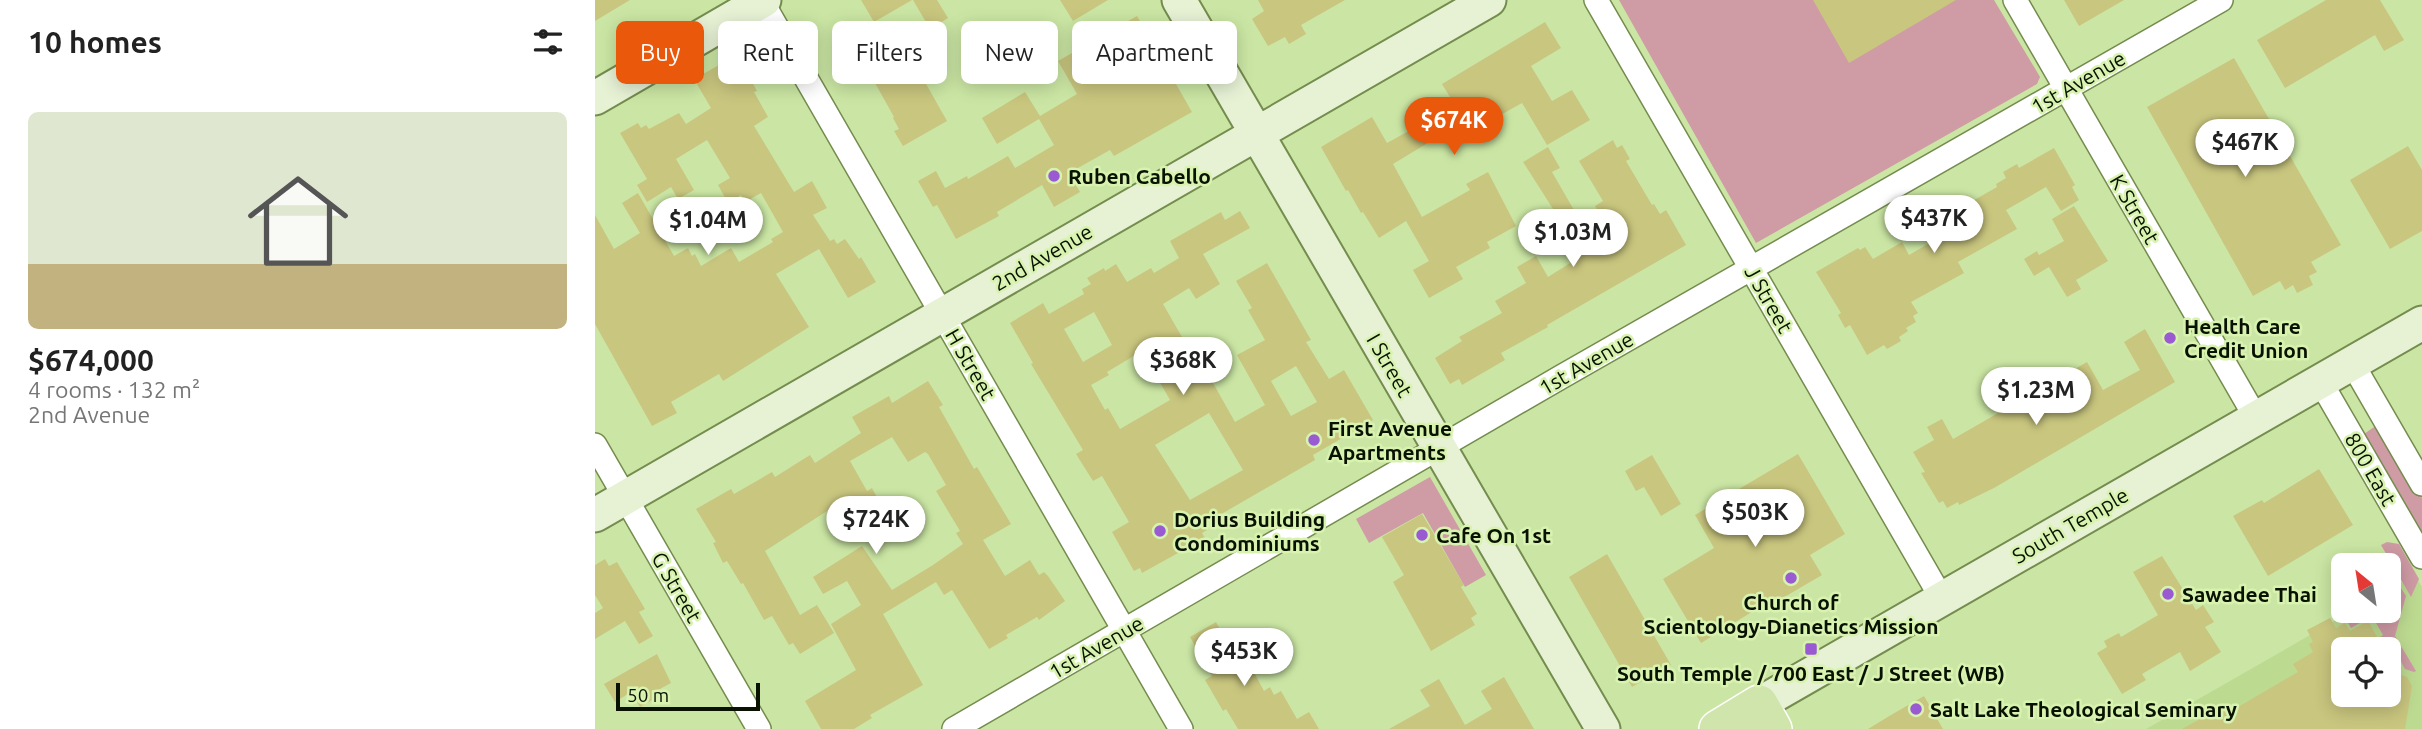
<!DOCTYPE html>
<html lang="en">
<head>
<meta charset="utf-8">
<style>
	:root { --surface:#fff; --page:#f6f6f6; --text:#222; --muted:#767676; --accent:#ea580c }
	body { margin:0; font-family:Ubuntu,sans-serif; background:var(--page); color:var(--text); height:100vh; display:flex; flex-direction:column; font-size:26px; white-space:nowrap }
	* { box-sizing:border-box; margin:0 }
	p { font-size:23px; color:var(--muted) }
	.icon { flex:none; width:38px; height:38px; fill:none; stroke:currentColor; stroke-width:2; stroke-linecap:round; stroke-linejoin:round }
	.map { position:relative; flex:1; overflow:hidden }
	.sheet { display:flex; flex-direction:column; background:var(--surface); width:595px }
	.sheet>* { flex:none }
	.banner { position:absolute; left:21px; top:21px; width:665px; height:63px; display:flex; gap:14px }
	.needle { width:46px; rotate:330deg }
	.controls { position:absolute; left:1736px; top:553px; display:grid; gap:14px }
	.controls a { display:grid; place-items:center; width:70px; height:70px; border-radius:10px; background:var(--surface); box-shadow:0 4px 18px #0003; font-size:35px }
	.scale { position:absolute; left:21px; bottom:18px; width:144px; box-sizing:border-box; padding-left:7px; border:4px solid #091100; border-top:0; font-size:19px; line-height:24px; white-space:nowrap; color:#091100; -webkit-text-stroke:5px #d8f3b0; paint-order:stroke }
	.price { position:absolute; translate:-50% -60px; padding:0 16px; border-radius:24px; background:#fff; color:#222; font-size:23px; line-height:46px; filter:drop-shadow(0 2px 4px #0008) }
	.price::after { content:''; position:absolute; left:50%; top:42px; width:21px; height:16px; margin-left:-10px; background:inherit; clip-path:polygon(0 0,100% 0,50% 100%) }
	.price.current { background:var(--accent); color:#fff }
	ul { padding:0; list-style:none }
	li { display:grid; align-content:center; gap:14px; height:371px; padding:0 28px }
	li span { display:grid; place-items:center; height:217px; border-radius:10px; color:#555 }
	li>.icon { margin-inline-start:auto }
	span .icon { width:126px; height:126px; fill:#fffc; stroke-width:1 }
	li b { font-size:30px }
	h2 { display:flex; justify-content:space-between; align-items:center; height:84px; padding:0 28px; font-size:30px }
	.tag { padding:0 24px; border-radius:10px; background:var(--surface); box-shadow:0 4px 18px #0003; font-size:24px; line-height:63px }
	.tag.current { background:var(--accent); color:#fff }
	main { display:flex; flex:1; min-height:0 }
	.map>svg:first-child { display:block }
</style>
</head>
<body>
<main>
<section class="sheet">
<h2>10 homes<svg class="icon" aria-label="filters" viewBox="0 0 24 24"><path d="M4 7h16M4 17h16"/><circle cx="9" cy="7" r="2"/><circle cx="15" cy="17" r="2"/></svg></h2>
<ul>
<li><span style="background:linear-gradient(#dfe7d0 70%,#c2b280 0)"><svg class="icon" aria-label="home" viewBox="0 0 24 24"><path d="M3 11l9-7 9 7M6 9v11h12V9"/></svg></span><div><b>$674,000</b><p>4 rooms · 132 m²</p><p>2nd Avenue</p></div></li>
</ul>
</section>
<div class="map">
<svg width="1827" height="729" viewBox="0 0 1827 729">
	<rect width="100%" height="100%" fill="#cbe6a4"/>
	<path fill="#bdda91" fill-rule="evenodd" d="M1820,575L1827,587V729H1551L1757,611H1794V590ZM1748,649H1794V695H1748Z"/>
	<path fill="#cf9ba5" d="M1024,0H1399L1445,77L1442,84L1161,243Z
		M1779,427L1788,430L1827,498V542L1769,434Z
		M835,477L891,575L870,587L828,513L774,543L761,519Z
		M1792,542L1804,544L1824,579L1816,597L1786,545Z
		M1794,569L1811,596L1800,636L1821,671L1819,672L1810,669L1803,656L1794,655V649H1790L1784,638L1788,635L1777,616L1756,628L1740,600L1748,595V611H1794Z"/>
	<path fill="#c9c67f" fill-rule="evenodd" d="M0,0H35L0,21Z
		M266,0H317L279,22Z
		M318,0H342L353,18L335,29Z
		M465,0H513L478,21Z
		M663,0H750L706,25L711,34L694,44L690,37L673,46L657,19L669,11Z
		M1218,0H1361L1254,63Z
		M1469,0H1529L1484,26Z
		M1731,0H1785L1809,40L1789,51L1780,35L1690,88L1662,40Z
		M542,16L597,112L519,156L515,150L474,173L485,192L459,207L447,185L402,212L404,216L361,239L342,205L338,207L323,181L341,171L350,188L372,176L373,179L413,156L420,168L459,145L444,119L402,144L387,118L430,92L445,116L482,94L463,61Z
		M284,21L311,67L324,59L332,71L326,75L352,121L308,146L299,131L304,129L298,118L299,117L275,74L266,79L245,43Z
		M950,22L966,48L936,66L957,101L977,90L995,120L952,145L927,103L875,132L869,121L798,164L827,217L875,190L871,184L893,172L921,226L892,242L895,248L861,267L868,279L834,298L818,270L834,261L811,221L784,238L768,212L766,213L753,190L751,191L726,147L777,117L792,143L830,122L826,115L855,97L847,84Z
		M422,34L433,52L415,64L404,45Z
		M142,55L162,91L159,92L173,117L159,126L199,192L217,181L232,208L218,215L235,241L239,239L242,244L250,239L264,259L266,257L281,282L253,298L224,249L181,274L214,327L128,381L124,374L76,402L82,413L57,426L0,324V215L19,249L45,233L27,203L43,193L79,256L93,248L97,256L100,254L106,266L136,248L144,262L178,242L176,239L188,232L166,193L150,202L146,195L133,203L123,185L135,178L112,140L81,159L99,190L83,199L76,187L52,202L42,185L52,179L25,133L43,123L46,128L51,125L54,129L84,113L91,124L116,108L99,79Z
		M1639,58L1746,245L1716,262L1722,272L1714,276L1718,285L1702,293L1698,285L1690,290L1685,281L1658,296L1552,107Z
		M1018,140L1022,148L1027,145L1035,159L1031,161L1057,205L1059,204L1065,214L1071,210L1091,245L952,325L953,327L906,353L910,360L867,385L864,379L855,384L840,358L867,341L864,337L907,313L900,301L931,283L922,267L941,256L953,277L1018,236L1000,206L1008,201L984,161Z
		M1813,146L1827,170V231L1795,249L1755,180Z
		M953,147L965,168L957,172L983,217L934,249L925,232L960,212L928,162Z
		M1459,148L1480,185L1477,187L1484,200L1466,211L1451,187L1411,210L1422,229L1363,262L1369,273L1316,302L1323,313L1318,316L1321,322L1311,328L1313,331L1304,337L1306,341L1292,349L1289,345L1272,355L1255,325L1250,328L1243,315L1246,313L1221,272L1263,248L1265,250L1270,247L1278,259L1307,242L1314,255L1352,233L1344,216L1372,199L1374,203L1402,187L1401,184L1411,178L1408,172L1422,164L1424,168Z
		M1479,206L1513,261L1481,280L1486,289L1472,297L1454,267L1439,276L1429,259L1442,251L1444,255L1469,241L1457,219Z
		M645,211L655,228L608,254L625,284L601,299L594,288L568,304L587,337L570,347L592,386L613,374L640,422L670,405L642,355L670,340L653,310L657,308L641,281L672,263L716,340L711,342L734,379L749,370L778,420L718,455L720,460L609,524L612,530L607,533L610,538L547,573L545,568L539,571L517,532L534,522L507,476L498,481L481,454L488,450L436,364L438,363L415,323L448,303L454,314L489,294L487,289L496,284L492,278L509,268L510,271L521,264L532,282L556,268L559,273L584,258L575,241L626,212L630,220ZM499,312L517,345L488,362L469,329ZM547,351L575,400L525,429L513,408L510,410L496,385L514,375L512,372ZM701,366L722,402L696,416L676,381ZM614,413L648,470L595,500L560,445Z
		M1550,329L1580,382L1399,488L1364,505L1363,502L1352,508L1348,501L1344,503L1326,473L1330,472L1318,452L1339,440L1332,427L1347,419L1358,439L1492,362L1508,390L1545,370L1529,342Z
		M333,381L348,405L344,407L379,469L382,467L416,524L388,540L410,576L435,560L444,575L449,572L453,576L470,601L444,620L442,617L411,635L413,638L394,649L357,590L349,595L341,582L288,614L328,685L275,715L277,718L259,729H226L210,701L261,670L236,624L266,605L252,581L228,594L218,577L267,546L297,590L338,565L368,544L361,533L365,531L341,491L351,485L333,454L330,452L313,462L297,437L255,461L272,491L277,488L288,509L259,525L246,502L170,551L205,615L222,605L239,633L205,654L198,643L194,645L177,616L169,620L148,583L146,584L132,561L128,563L118,543L121,542L101,509L136,489L139,494L177,472L180,477L215,455L220,463L266,433L257,417L294,396L297,403Z
		M1203,454L1250,534L1215,555L1227,575L1167,610L1165,607L1106,643L1068,579L1119,548L1100,515Z
		M1057,455L1086,504L1066,516L1049,487L1041,491L1030,471Z
		M1724,469L1758,525L1673,576L1638,516L1667,500L1669,503Z
		M827,514L869,585L866,587L882,614L876,618L880,625L836,651L798,582L809,575L787,537Z
		M1012,554L1076,665L1037,687L974,577Z
		M1567,556L1601,610L1608,605L1619,622L1610,627L1626,652L1595,671L1585,652L1547,674L1551,680L1527,694L1502,653L1512,647L1509,641L1524,633L1526,637L1563,615L1538,572Z
		M10,559L14,566L22,562L50,609L44,612L58,636L44,644L30,621L0,639V613L8,608L0,595V565Z
		M1735,618L1741,628L1750,623L1755,631L1773,621L1789,649H1748V695H1794V671L1812,677L1817,686L1810,729H1587L1634,703L1638,710L1703,672L1698,664L1718,652L1714,644L1718,642L1712,630Z
		M621,622L647,670L655,665L669,691L675,687L679,695L686,691L702,719L714,712L724,729H643L631,709L628,711L610,680L617,676L595,637Z
		M62,654L76,683L63,690L66,695L45,707L36,692L20,702L9,684Z
		M909,677L939,729H794L835,706L825,690L844,679L870,725L897,709L886,691Z
		M1329,696L1348,729H1273L1296,715Z"/>
	<g fill="none" stroke-linecap="round" stroke-linejoin="round">
		<defs>
			<path id="street" d="M166,0L586,729
				M1001,0L1347,599
				M1420,0L1661,418
				M1757,363L1827,484
				M1725,381L1827,557
				M0,445L164,729
				M359,729L966,377L1626,0"/>
			<path id="secondary" d="M584,0L1008,729
				M0,98L169,0
				M0,515L894,0
				M1164,704L1827,323"/>
			<path id="primary" d="M1123,729L1164,704L1178,729"/>
		</defs>
		<use href="#street" stroke="#748c4e" stroke-width="26"/>
		<use href="#secondary" stroke="#748c4e" stroke-width="37"/>
		<use href="#primary" stroke="#fff" stroke-width="40"/>
		<use href="#street" stroke="#fff" stroke-width="23"/>
		<use href="#secondary" stroke="#e7f2d5" stroke-width="33"/>
		<use href="#primary" stroke="#d0e5ac" stroke-width="37"/>
	</g>
	<g fill="#9a5bd2" stroke="#d8f3b0" stroke-width="2.5">
		<circle cx="459" cy="176" r="7"/>
		<circle cx="1575" cy="338" r="7"/>
		<circle cx="719" cy="440" r="7"/>
		<circle cx="565" cy="531" r="7"/>
		<circle cx="827" cy="535" r="7"/>
		<circle cx="1196" cy="578" r="7"/>
		<circle cx="1573" cy="594" r="7"/>
		<rect x="1209" y="642" width="14" height="14" rx="3.5"/>
		<circle cx="1321" cy="709" r="7"/>
	</g>
	<g text-anchor="middle" dominant-baseline="central" stroke-width="5" stroke-linejoin="round" paint-order="stroke">
		<g font-size="21" fill="#091100" stroke="#d8f3b0">
			<text transform="translate(1483 82) rotate(-30)">1st Avenue</text>
			<text transform="translate(1540 209) rotate(60)">K Street</text>
			<text transform="translate(447 257) rotate(-30)">2nd Avenue</text>
			<text transform="translate(1174 299) rotate(60)">J Street</text>
			<text transform="translate(991 363) rotate(-30)">1st Avenue</text>
			<text transform="translate(376 364) rotate(60)">H Street</text>
			<text transform="translate(795 365) rotate(60)">I Street</text>
			<text transform="translate(1776 469) rotate(60)">800 East</text>
			<text transform="translate(1475 525) rotate(-30)">South Temple</text>
			<text transform="translate(82 587) rotate(60)">G Street</text>
			<text transform="translate(501 647) rotate(-30)">1st Avenue</text>
		</g>
		<g font-size="21" font-weight="bold" fill="#091100" stroke="#d8f3b0" text-anchor="start">
			<text x="473" y="176">Ruben Cabello</text>
			<text x="1589" y="326">Health Care<tspan x="1589" dy="24">Credit Union</tspan></text>
			<text x="733" y="428">First Avenue<tspan x="733" dy="24">Apartments</tspan></text>
			<text x="579" y="519">Dorius Building<tspan x="579" dy="24">Condominiums</tspan></text>
			<text x="841" y="535">Cafe On 1st</text>
			<text x="1587" y="594">Sawadee Thai</text>
			<text x="1196" y="602" text-anchor="middle">Church of<tspan x="1196" dy="24">Scientology-Dianetics Mission</tspan></text>
			<text x="1216" y="673" text-anchor="middle">South Temple / 700 East / J Street (WB)</text>
			<text x="1335" y="709">Salt Lake Theological Seminary</text>
		</g>
	</g>
</svg>
<div class="controls">
<a><svg class="needle" viewBox="-14 -14 28 28"><path d="M0-13l5 13h-10z" fill="#e53935"/><path d="M0 13l5-13h-10z" fill="#767676"/></svg></a>
<a><svg class="icon" aria-label="locate" viewBox="0 0 24 24"><circle cx="12" cy="12" r="6"/><path d="M12 2v4M12 18v4M2 12h4M18 12h4"/></svg></a>
</div>
<div class="scale">50 m</div>
<b class="price current" style="left:859px;top:157px">$674K</b>
<b class="price" style="left:1650px;top:179px">$467K</b>
<b class="price" style="left:1339px;top:255px">$437K</b>
<b class="price" style="left:113px;top:257px">$1.04M</b>
<b class="price" style="left:978px;top:269px">$1.03M</b>
<b class="price" style="left:588px;top:397px">$368K</b>
<b class="price" style="left:1441px;top:427px">$1.23M</b>
<b class="price" style="left:1160px;top:549px">$503K</b>
<b class="price" style="left:281px;top:556px">$724K</b>
<b class="price" style="left:649px;top:688px">$453K</b>
<div class="banner">
<a class="tag current">Buy</a>
<a class="tag">Rent</a>
<a class="tag">Filters</a>
<a class="tag">New</a>
<a class="tag">Apartment</a>
</div>
</div>
</main>
</body>
</html>
